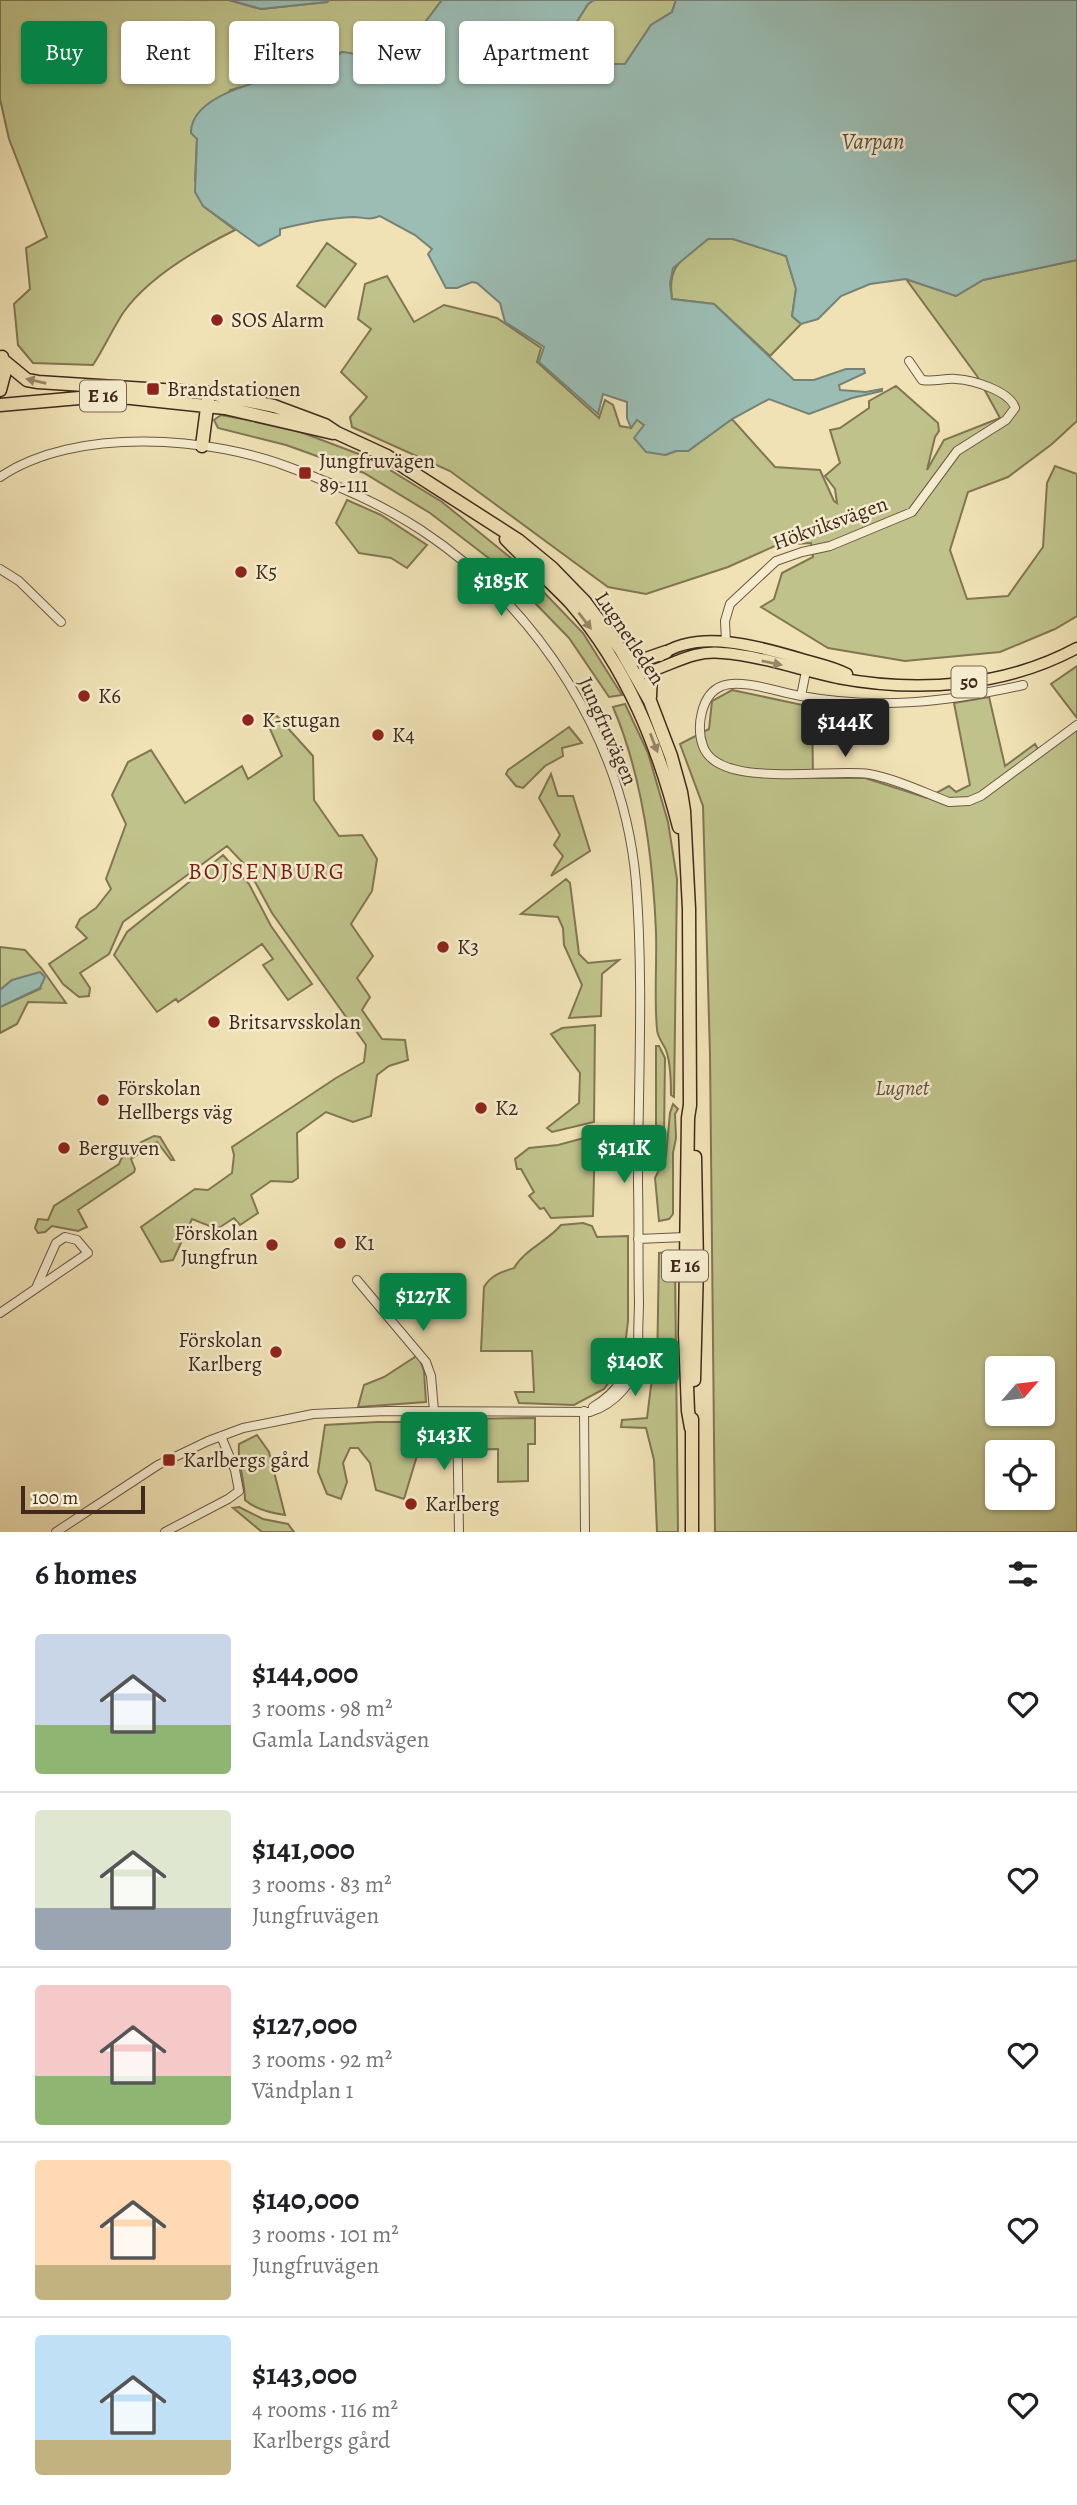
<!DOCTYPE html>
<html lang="en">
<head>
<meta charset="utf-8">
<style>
	:root { --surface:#fff; --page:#f6f6f6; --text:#202124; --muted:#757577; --line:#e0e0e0; --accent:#0b8043 }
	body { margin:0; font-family:Alegreya,serif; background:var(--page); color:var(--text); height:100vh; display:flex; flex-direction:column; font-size:26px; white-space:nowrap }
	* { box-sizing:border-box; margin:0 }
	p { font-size:23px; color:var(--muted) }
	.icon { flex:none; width:38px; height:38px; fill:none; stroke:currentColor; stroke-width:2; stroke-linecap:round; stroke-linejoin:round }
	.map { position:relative; height:1532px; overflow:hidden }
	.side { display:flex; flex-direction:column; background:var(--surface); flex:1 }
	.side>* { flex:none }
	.banner { position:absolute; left:21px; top:21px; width:700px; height:63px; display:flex; gap:14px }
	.needle { width:46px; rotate:62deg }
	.fabs { position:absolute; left:985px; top:1356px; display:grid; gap:14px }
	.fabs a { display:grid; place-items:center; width:70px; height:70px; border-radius:7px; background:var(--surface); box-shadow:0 2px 5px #0004; font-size:35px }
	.scale { position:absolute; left:21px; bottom:18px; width:124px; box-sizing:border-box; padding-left:7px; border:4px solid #41291c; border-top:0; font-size:19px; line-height:24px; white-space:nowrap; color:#41291c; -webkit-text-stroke:5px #f5eccf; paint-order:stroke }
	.price { position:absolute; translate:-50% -60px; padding:0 16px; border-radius:7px; background:var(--accent); color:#fff; font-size:23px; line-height:46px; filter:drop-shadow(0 2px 4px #0008) }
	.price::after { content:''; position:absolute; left:50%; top:42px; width:21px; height:16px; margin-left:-10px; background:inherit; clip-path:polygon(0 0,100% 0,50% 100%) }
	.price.active { background:#222; color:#fff }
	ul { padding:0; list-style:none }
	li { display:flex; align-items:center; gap:21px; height:175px; padding:0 35px }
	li+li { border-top:2px solid var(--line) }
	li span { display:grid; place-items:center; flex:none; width:196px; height:140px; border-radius:7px; color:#555 }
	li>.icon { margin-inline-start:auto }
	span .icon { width:84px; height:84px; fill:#fffc; stroke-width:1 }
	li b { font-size:30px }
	h2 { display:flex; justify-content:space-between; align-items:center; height:84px; padding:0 35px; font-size:30px }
	.chip { padding:0 24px; border-radius:7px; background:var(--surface); box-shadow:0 2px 5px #0004; font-size:24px; line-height:63px }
	.chip.active { background:var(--accent); color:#fff }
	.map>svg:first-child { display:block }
</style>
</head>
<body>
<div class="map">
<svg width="1077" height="1532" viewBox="0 0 1077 1532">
	<rect width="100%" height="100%" fill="#f0e2b5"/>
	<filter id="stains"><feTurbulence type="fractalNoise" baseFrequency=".00286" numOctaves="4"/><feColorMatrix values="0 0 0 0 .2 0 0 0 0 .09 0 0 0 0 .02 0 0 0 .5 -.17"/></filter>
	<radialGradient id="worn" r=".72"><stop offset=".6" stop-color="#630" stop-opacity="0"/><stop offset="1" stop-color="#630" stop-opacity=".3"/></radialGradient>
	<path fill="#bfc28a" stroke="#807653" stroke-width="2" fill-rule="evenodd" d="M0,0H229L261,9L327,2L329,0H442L413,38L377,58L342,52L322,65L230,90L197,138L195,180L203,206L235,230C197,249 148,277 123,313C112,330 104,348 93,365L33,363L18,345L14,304L30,289L26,248L47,237L9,139L0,99Z
		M594,0H676L672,12L651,25L625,64H576L564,42L588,4Z
		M708,239H733L786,256L796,289L792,316L801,324L770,356L714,304L672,299C667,263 683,260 708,239Z
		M327,243L356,264L325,307L297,286Z
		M1077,260V421L1052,444L1008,477L968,492L950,550L967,599L1008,596L1043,547L1047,483L1055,466L1077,474V616L1055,629L1000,652L905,661L828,648L761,607L774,599L782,573L813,557L811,543L777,545L728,567L646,594L608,587L450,471L352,427L350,417L367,397L341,372L371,329L358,319L365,284L387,276L414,322L444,305L497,318L541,348L537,362L599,418L605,400L613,405L620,426L631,428L637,419L644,425L665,455L676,451H688L732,419L775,467L820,470L834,501L837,503L835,489L825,476L840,463L830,430L840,428L869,408V401L896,386L938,423L939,431L935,437L927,470L944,440L1000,418L977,376L906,279L956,296L983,280Z
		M221,415L290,428L372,459L442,502L511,558L583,633L622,695L609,697L569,638L499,566L430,513L364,473L286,445L218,428L214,420Z
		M347,500L381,515L427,545L407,568L391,558L359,553L336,523Z
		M1077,666V718L1051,684Z
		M732,690L812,707L813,778H865L927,798L949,786L956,792L970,785L954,703L989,697L1005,766L1035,744L1041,754L1077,728V1532H715L710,1055L703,806L680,744L709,729L712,701ZM998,1368H1043V1414H998ZM998,1452H1043V1498H998Z
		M625,704L648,753L668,822L677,879L674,1097L671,1095C671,1081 671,1067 667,1053C665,1045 657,1038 657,1029C654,997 657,964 656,932C653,859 642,775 613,707Z
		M276,715L313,756L314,800L339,836L362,835L377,859L372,891L351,924L373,956L357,978L370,997L362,1010L382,1039L405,1040L408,1060L389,1066L377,1075L371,1116L353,1122L326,1112L297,1133L298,1178L292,1182L271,1181L251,1195L258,1213L240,1225L234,1218L217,1229L192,1219L173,1260L161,1262L141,1227L195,1189L208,1190L232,1173L234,1155L232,1147L336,1078L364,1062L366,1045L272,913L247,867L227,846L123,922L109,954L80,973L90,988L89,996L79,997L63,984L49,964L87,938L76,927L80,919L96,908L111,889L106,879L126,824L112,795L128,762L151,750L185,803L242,766L248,779L282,756L266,720Z
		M569,727L582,743L562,748L563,756L545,766L523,788L516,786L506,774L508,770Z
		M551,774L558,796H573L590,851L551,876L563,856L554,845L560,835L539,798Z
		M223,855L249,884L271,926L312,984L288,1000L263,965L273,959L262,944L178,1002L176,999L157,1012L114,955L127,932Z
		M566,879L570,883L579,954L588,963L619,960L602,974L601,1016L569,1018L582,985L564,945L563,928L558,917L521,914Z
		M0,947L25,950L42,969L66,1003L28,1002L17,1024L0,1033V1007L40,989L12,980L0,990Z
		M595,1025L594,1122L552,1132L547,1128L579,1103L580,1073L551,1034L562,1028Z
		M656,1046H659L665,1058L664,1136L663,1144L660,1145L656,1143Z
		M673,1104L678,1109L675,1114L676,1138L673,1153V1214L669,1219L659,1221L655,1178L666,1156L670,1113Z
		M595,1135L593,1216L551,1218L544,1208L540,1209L529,1196L534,1192L521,1169H517L515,1159L529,1148L558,1145Z
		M154,1136L160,1137L174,1160H171L157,1142L131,1159L135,1169L134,1172L78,1210L87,1227L78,1231L52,1226L45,1232L38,1233L35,1228L38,1219L48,1220L54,1206L119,1164C123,1150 141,1142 154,1136Z
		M583,1223L592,1226L597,1237L628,1236V1321L623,1363L604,1389L574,1405L519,1403L515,1392H534L532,1351H481L484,1287C491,1275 501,1272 514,1268C524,1250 548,1241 561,1225Z
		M669,1252L675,1263L678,1532H657L654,1460L646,1428L621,1427L622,1420L647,1418L651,1386L657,1369L659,1253Z
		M418,1355L424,1371L426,1402L358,1407L364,1385L384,1377Z
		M535,1418V1444H528V1481L498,1482V1449L462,1450V1419Z
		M377,1422H421L425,1429L404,1499L376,1490L370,1463L358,1448H350L343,1463L347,1482L341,1499L327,1494L318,1472L325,1425Z
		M257,1435L269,1452L285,1515C270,1513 255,1509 245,1500C245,1480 237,1463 239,1444Z
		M239,1507L263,1519L288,1524L294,1532H262L233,1508Z"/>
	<path fill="#9bbdb4" stroke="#778277" stroke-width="2" d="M229,0H329L327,2L261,9Z
		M442,0H594L588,4L564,42L576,64H625L651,25L672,12L676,0H1077V260L983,280L956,296L906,279L870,284L841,296L818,319L801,324L792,316L796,289L786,256L733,239H708L673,268L670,283L672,299L714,304L794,380H814L846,369H864L865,373L839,385L840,390L866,392L882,389V391L852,398L809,414L769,399L732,419L688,451H676L665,455L646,452L634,438L644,425L637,420L631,428L627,418V402L603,394L598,414L539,362L544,347L505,322L500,303L477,283L472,282L457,288H446L428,254L432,249L415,235L380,216C367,221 365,217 353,217C328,218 304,223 280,229V235L259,246L203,206L195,192L197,139L191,133C190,89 286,76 319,66C327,63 335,57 342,52C353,53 365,57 376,58C403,58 427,19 442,0Z
		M40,972L45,977L40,988L0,1007V990L12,980Z"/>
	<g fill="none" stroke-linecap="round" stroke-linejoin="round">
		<defs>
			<path id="minor" d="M0,477C75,426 212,436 294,469C339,486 381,504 421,530C539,608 624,741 636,882C644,981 638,1087 638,1186C639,1225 638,1263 639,1301C639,1319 637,1337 639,1355C636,1381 615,1404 590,1412L387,1411L335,1413L313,1414L243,1428L208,1441L158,1465L56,1532
				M0,569L19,581L61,622
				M726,642L725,621L730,604L776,561L802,552L830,546L912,512L957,451L1006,420L1015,408C1010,391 973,380 956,379C944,378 934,382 922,380L909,361
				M1023,685C947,702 878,710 801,696C781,693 741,678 722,686C701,694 696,727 703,746C718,790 831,768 869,774C896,779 923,792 949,802L969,801L981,796L1077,725
				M801,696L806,671
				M638,1239L685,1237
				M357,1280L426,1362L431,1376L434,1411
				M0,1313L88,1253L77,1240L65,1237L56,1243L36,1288
				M593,1407C620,1391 627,1373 636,1345
				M584,1411L585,1532
				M457,1412L459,1532
				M165,1532L228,1499L239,1491L235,1470L221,1436"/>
			<path id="major" d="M660,656C698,627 765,648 805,660C819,664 834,667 847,674
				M636,675C667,670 688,649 723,653C761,656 800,670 838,678C918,693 1005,687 1077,648"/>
			<path id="highway" d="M4,361L27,380L38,382L209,393L274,406L325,425L337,433L387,456L518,540L552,568L585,602L621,650L650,701L671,756L681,792L684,811L689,909L690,1105L688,1118L685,1334L688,1411L691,1428
				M0,390L5,371L2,357
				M0,405L102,396L131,398L225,408L333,433
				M202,446L208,400
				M506,539C527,561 550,581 571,603C627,668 658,745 679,827
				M625,657L643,660L666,652
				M650,697L651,672
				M694,1380L697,1266L695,1157
				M692,1532V1419"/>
		</defs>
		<use href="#minor" stroke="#6d5742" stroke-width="10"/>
		<use href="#major" stroke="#41291c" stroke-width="13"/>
		<use href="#highway" stroke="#41291c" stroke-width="15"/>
		<use href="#minor" stroke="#f5eccf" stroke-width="8"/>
		<use href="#major" stroke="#f0e2b5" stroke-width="10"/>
		<use href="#highway" stroke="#f0e2b5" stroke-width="12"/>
	</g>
	<defs><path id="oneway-solid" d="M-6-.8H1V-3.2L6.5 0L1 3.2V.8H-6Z" transform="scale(1.75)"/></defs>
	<g fill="#988668">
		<use href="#oneway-solid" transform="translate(36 381) rotate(-167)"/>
		<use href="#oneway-solid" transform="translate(585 621) rotate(52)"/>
		<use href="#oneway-solid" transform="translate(772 663) rotate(12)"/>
		<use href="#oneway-solid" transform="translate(654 743) rotate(69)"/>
	</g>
	<g fill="#8f2418" stroke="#f5eccf" stroke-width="2.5">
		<circle cx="217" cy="320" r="7"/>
		<rect x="146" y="382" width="14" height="14" rx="3.5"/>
		<rect x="298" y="466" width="14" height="14" rx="3.5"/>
		<circle cx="241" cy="572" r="7"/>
		<circle cx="84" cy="696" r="7"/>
		<circle cx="248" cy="720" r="7"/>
		<circle cx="378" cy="735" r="7"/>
		<circle cx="443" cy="947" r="7"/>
		<circle cx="214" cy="1022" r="7"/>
		<circle cx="103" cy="1100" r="7"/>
		<circle cx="481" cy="1108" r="7"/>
		<circle cx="64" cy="1148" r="7"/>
		<circle cx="340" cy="1243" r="7"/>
		<circle cx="272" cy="1245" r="7"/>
		<circle cx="276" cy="1352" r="7"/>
		<rect x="162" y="1453" width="14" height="14" rx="3.5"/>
		<circle cx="411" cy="1504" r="7"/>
	</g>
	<g text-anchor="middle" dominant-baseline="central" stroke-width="5" stroke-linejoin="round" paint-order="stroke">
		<g fill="#f5eccf" stroke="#776452" stroke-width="2">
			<rect x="80" y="380.5" width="46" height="31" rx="5"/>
			<rect x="951.5" y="666.5" width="35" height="31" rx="5"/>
			<rect x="662" y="1250.5" width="46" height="31" rx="5"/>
		</g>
		<g font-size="19" font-weight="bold" fill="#41291c">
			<text x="103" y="396">E 16</text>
			<text x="969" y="682">50</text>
			<text x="685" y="1266">E 16</text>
		</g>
		<g font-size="21" fill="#41291c" stroke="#f5eccf" text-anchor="start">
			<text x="231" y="320">SOS Alarm</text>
			<text x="167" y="389">Brandstationen</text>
			<text x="319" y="461">Jungfruvägen<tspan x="319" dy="24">89-111</tspan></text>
			<text x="255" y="572">K5</text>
			<text x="98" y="696">K6</text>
			<text x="262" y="720">K-stugan</text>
			<text x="392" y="735">K4</text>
			<text x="457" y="947">K3</text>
			<text x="228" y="1022">Britsarvsskolan</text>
			<text x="117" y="1088">Förskolan<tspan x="117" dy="24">Hellbergs väg</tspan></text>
			<text x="495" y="1108">K2</text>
			<text x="78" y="1148">Berguven</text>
			<text x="258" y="1233" text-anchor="end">Förskolan<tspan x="258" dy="24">Jungfrun</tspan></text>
			<text x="354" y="1243">K1</text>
			<text x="262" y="1340" text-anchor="end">Förskolan<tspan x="262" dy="24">Karlberg</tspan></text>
			<text x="183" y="1460">Karlbergs gård</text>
			<text x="425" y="1504">Karlberg</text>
		</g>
		<g font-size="21" fill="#41291c" stroke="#f5eccf">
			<text transform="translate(830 523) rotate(-20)">Hökviksvägen</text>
			<text transform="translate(630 638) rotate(56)">Lugnetleden</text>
			<text transform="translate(608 731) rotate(66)">Jungfruvägen</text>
		</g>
		<g font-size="21" font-style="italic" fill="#604f38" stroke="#f5eccf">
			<text x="902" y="1088">Lugnet</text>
		</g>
		<g font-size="23" font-style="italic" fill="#584e42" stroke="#f5eccf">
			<text x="873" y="141">Varpan</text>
		</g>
		<g font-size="23" letter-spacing="2" fill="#7a1f14" stroke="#f5eccf">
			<text x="267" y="871">BOJSENBURG</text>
		</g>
	</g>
	<rect width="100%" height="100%" filter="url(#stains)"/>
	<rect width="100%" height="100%" fill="url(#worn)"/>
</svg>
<div class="fabs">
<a><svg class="needle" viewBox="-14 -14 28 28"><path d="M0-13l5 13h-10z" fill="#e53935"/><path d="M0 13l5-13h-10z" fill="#757577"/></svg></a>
<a><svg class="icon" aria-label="locate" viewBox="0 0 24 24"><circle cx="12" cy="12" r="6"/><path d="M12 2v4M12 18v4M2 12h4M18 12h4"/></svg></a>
</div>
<div class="scale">100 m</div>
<b class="price" style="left:501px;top:618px">$185K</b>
<b class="price active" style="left:845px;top:759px">$144K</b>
<b class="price" style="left:624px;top:1185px">$141K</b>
<b class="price" style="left:423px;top:1333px">$127K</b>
<b class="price" style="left:635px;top:1398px">$140K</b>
<b class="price" style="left:444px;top:1472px">$143K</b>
<div class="banner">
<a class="chip active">Buy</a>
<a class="chip">Rent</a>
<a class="chip">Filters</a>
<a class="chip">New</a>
<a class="chip">Apartment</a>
</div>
</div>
<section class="side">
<h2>6 homes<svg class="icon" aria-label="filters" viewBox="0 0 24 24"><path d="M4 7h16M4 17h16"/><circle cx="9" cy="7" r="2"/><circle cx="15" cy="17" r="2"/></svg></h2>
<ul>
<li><span style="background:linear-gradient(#c9d6e8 65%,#8fb573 0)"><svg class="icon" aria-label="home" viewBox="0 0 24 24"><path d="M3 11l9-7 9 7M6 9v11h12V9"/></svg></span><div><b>$144,000</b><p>3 rooms · 98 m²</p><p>Gamla Landsvägen</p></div><svg class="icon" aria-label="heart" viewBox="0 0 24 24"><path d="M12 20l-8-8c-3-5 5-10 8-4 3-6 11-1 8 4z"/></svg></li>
<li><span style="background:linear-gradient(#dfe7d0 70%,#9aa5b1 0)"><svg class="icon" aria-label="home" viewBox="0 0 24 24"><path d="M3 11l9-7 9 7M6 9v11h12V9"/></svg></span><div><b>$141,000</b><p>3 rooms · 83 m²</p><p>Jungfruvägen</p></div><svg class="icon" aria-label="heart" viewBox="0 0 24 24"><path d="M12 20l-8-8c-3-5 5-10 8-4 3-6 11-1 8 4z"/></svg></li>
<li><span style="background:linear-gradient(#f6c9c9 65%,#8fb573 0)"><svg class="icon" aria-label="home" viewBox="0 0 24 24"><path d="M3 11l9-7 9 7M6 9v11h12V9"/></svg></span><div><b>$127,000</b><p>3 rooms · 92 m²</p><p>Vändplan 1</p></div><svg class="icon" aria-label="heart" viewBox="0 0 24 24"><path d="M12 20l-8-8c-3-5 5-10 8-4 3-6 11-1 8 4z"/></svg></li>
<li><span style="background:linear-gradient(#ffd9b3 75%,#c2b280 0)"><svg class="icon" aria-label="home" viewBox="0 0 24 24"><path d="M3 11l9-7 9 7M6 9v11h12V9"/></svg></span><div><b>$140,000</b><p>3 rooms · 101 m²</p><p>Jungfruvägen</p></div><svg class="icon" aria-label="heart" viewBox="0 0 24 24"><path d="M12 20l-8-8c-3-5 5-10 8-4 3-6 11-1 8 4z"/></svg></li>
<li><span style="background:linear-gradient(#bfe0f5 75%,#c2b280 0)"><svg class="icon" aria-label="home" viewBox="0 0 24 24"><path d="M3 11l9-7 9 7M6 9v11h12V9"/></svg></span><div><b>$143,000</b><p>4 rooms · 116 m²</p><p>Karlbergs gård</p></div><svg class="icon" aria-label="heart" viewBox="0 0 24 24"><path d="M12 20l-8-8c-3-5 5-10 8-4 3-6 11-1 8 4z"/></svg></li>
</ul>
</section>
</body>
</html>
